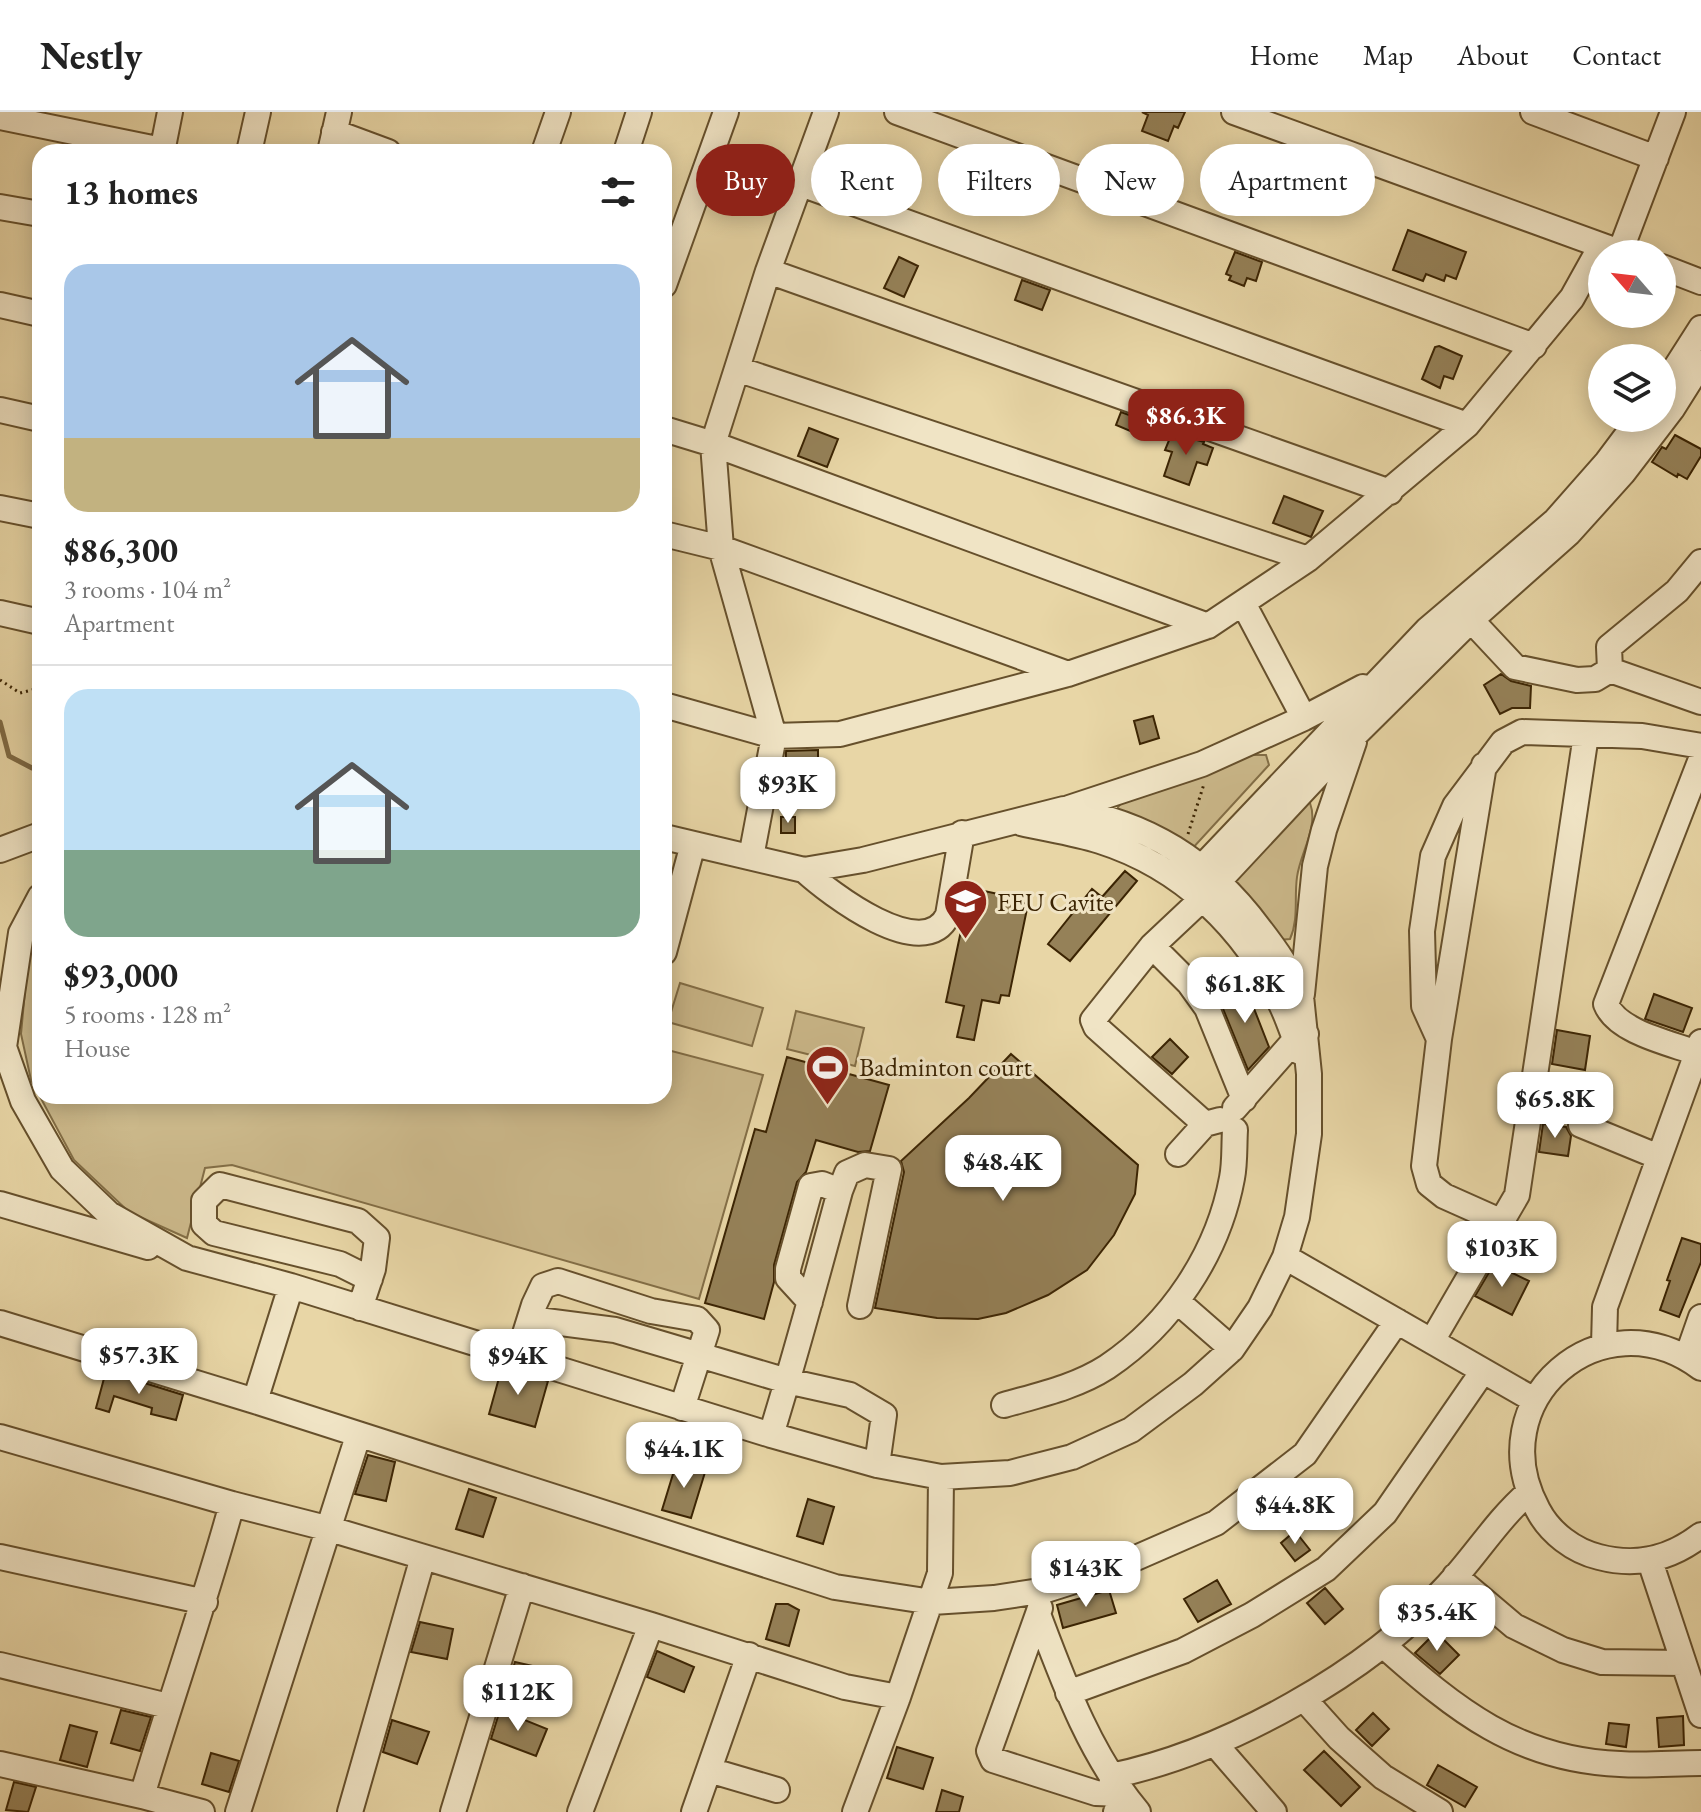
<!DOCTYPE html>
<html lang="en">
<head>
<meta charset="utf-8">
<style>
	:root { --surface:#fff; --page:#f6f6f6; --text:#222; --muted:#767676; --line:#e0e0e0; --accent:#8f2418 }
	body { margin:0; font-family:"EB Garamond",serif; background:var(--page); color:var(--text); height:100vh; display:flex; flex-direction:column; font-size:30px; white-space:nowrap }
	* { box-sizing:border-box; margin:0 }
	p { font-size:26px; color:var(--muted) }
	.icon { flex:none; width:44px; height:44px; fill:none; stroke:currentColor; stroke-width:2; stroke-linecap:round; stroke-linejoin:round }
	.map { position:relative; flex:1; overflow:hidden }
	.side { position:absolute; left:32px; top:32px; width:640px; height:960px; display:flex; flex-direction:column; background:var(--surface); border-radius:24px; box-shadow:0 4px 20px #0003 }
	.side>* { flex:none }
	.guide { position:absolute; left:696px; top:32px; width:760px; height:72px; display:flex; gap:16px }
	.needle { width:52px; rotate:298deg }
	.tools { position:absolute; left:1588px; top:128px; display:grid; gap:16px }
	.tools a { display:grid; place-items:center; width:88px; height:88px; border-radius:50%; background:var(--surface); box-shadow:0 4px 20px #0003; font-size:40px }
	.price { position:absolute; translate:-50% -68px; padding:0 18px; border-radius:16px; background:#fff; color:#222; font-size:26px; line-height:52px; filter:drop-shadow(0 2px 4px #0008) }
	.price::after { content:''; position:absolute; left:50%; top:48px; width:24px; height:18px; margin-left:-12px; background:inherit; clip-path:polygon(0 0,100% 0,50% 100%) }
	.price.selected { background:var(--accent); color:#fff }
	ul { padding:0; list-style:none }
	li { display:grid; align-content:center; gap:16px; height:424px; padding:0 32px }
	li+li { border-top:2px solid var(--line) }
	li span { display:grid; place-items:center; height:248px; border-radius:24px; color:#555 }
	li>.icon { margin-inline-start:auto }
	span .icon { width:144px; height:144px; fill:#fffc; stroke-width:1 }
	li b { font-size:34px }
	h2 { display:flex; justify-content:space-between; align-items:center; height:96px; padding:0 32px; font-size:34px }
	.pill { padding:0 28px; border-radius:36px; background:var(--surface); box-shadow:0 4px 20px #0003; font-size:28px; line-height:72px }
	.pill.selected { background:var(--accent); color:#fff }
	header { display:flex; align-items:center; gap:48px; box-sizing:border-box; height:112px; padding:0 40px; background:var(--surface); border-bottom:2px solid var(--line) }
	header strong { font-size:38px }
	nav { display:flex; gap:44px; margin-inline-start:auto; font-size:28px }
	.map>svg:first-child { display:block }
</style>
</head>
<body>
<header>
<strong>Nestly</strong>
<nav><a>Home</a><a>Map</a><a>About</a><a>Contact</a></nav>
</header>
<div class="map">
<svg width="1701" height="1700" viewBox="0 0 1701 1700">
	<rect width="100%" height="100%" fill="#e8d6a6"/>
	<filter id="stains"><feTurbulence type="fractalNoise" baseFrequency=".0025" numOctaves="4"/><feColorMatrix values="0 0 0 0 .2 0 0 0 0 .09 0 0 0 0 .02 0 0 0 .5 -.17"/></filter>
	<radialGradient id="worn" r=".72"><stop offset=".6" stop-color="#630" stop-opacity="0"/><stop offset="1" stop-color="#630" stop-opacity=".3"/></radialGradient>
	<path fill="#cbb88a" stroke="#836e46" stroke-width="2" d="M1251,643H1266L1269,653L1191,738L1118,702V695L1123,689L1207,662Z
		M1300,688L1310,691C1319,715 1300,741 1297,765C1294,786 1299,807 1290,827L1278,828L1265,814L1230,762Z
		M40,810V984H664V937L763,963L699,1187L232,1053L205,1056L187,1126L129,1100L74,1048L31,968L21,922L30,825Z
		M680,871L763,896L752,934L668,910Z
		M796,899L864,916L855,954L787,937Z"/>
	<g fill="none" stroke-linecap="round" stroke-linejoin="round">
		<path stroke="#7f6a44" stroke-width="5" d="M0,610L9,644L32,656L40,655"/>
	</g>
	<path fill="#958158" stroke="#3b2403" stroke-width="2" d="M1142,0H1185L1178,16L1174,14L1168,29L1142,19L1148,3Z
		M1408,118L1466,140L1456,167L1446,163L1444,169L1426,162L1423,169L1393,158Z
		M1235,140L1262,150L1256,169L1247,166L1244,174L1229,168L1231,164L1226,162Z
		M899,145L918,154L904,185L884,176Z
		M1022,168L1050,178L1042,198L1015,188Z
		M1439,234L1462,244L1453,267L1444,264L1440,276L1422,267L1435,235Z
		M1121,300L1145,309L1142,317L1137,315L1135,321L1116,313Z
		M809,316L838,327L827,355L798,344Z
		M1172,321L1204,330L1203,332L1213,336L1207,353L1197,350L1189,373L1164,364L1172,340L1165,338Z
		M1675,323L1701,337V344L1687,367L1678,362L1677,365L1652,350L1662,335L1666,337Z
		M1284,384L1323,399L1311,425L1273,411Z
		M1501,562L1511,569L1531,574L1530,596H1512L1500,602L1484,573Z
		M1153,604L1159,626L1140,632L1134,609Z
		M818,638V679H785L786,639Z
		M781,705H795V721H781Z
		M1125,759L1137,769L1070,849L1048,832L1092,777L1102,785Z
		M970,776L1003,783L1002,787L1028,792L1009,884L1001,883L999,891L982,888L974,928L957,925L964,894L946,890Z
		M1244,871L1269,935L1248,958L1219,887Z
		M1654,882L1692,896L1683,920L1645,907Z
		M1557,918L1590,924L1585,958L1552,952Z
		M1170,927L1188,945L1172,962L1152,945Z
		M1011,942L1138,1053L1135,1082L1114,1123L1087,1158L1048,1183L1006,1201L978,1207L937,1206L875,1196L904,1060L901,1049L969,986Z
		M787,945L889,973L870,1039L858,1040L816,1028L806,1060L797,1070L774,1153V1170L764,1207L705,1191L755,1017L766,1020Z
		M1543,1012L1566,1015L1571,1024L1568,1044L1539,1040Z
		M1682,1126L1701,1132V1150L1679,1205L1660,1198L1670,1169L1667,1168Z
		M1494,1152L1529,1169L1512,1203L1475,1184Z
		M502,1255L548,1269L535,1315L489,1302Z
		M106,1259L183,1283L176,1308L151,1302L152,1296L114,1284L109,1300L96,1296Z
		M368,1343L395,1350L386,1389L355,1382Z
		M677,1349L706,1357L691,1406L662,1398Z
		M469,1377L496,1386L483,1425L456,1417Z
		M808,1387L834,1395L823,1432L797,1424Z
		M1295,1419L1310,1438L1295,1449L1281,1431Z
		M1217,1468L1231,1492L1198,1510L1184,1487Z
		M1325,1476L1343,1497L1325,1512L1307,1491Z
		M1109,1478L1116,1501L1063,1516L1057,1493Z
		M776,1492H788L799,1498L789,1534L766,1527Z
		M420,1510L453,1517L447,1547L411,1540Z
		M1436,1520L1459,1543L1440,1562L1415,1541Z
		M657,1539L694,1555L684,1580L647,1565Z
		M515,1550L559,1560L553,1589L506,1579Z
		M121,1598L151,1605L140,1639L111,1631Z
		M500,1598L547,1617L536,1644L491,1627Z
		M1373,1601L1389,1617L1372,1634L1356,1618Z
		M1683,1604L1684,1633L1659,1635L1657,1606Z
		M392,1608L429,1620L417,1652L383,1640Z
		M1609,1611L1629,1613L1626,1635L1606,1632Z
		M70,1613L97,1620L87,1655L60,1648Z
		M897,1635L933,1646L923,1677L887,1666Z
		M1324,1639L1360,1675L1341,1694L1304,1658Z
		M211,1641L239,1649L229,1680L202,1672Z
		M1438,1653L1477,1675L1465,1695L1427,1673Z
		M14,1670L36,1675L28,1700L6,1698Z
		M942,1678L963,1685L959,1700H936Z"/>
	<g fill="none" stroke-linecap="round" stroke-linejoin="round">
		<defs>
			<path id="minor" d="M897,0L1534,234
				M1234,0L1625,142
				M1533,0L1656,46
				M0,5L162,38
				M334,20L388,40
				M162,40L170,0
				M249,40L258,0
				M330,40L339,0
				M544,40L558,0
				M626,40L639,0
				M801,72L1467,313
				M0,95L40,102
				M1620,140L1673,0
				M1662,155L1701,170
				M768,159L1390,380
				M664,173L726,0
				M0,193L40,202
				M737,257L1308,447
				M1662,277L1701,216
				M0,298L40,307
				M664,317L713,332L1208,514
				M0,396L40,404
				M664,422L721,436L1068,562
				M1243,491L1304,606
				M0,501L40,510
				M1471,508L1515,555L1577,568L1595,567L1610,558
				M1610,558L1609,535L1677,479L1701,450
				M1610,558L1701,590
				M664,593L774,624L840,622L1068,562L1208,514L1308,447L1467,313L1572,186L1601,134
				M1484,653L1439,927L1424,894L1422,819L1433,744L1455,694L1503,630L1522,620L1642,624L1701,634
				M1069,696L1202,652L1304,606L1363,575
				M1021,711C1047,717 1075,721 1100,729C1182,755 1245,816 1282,894C1289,909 1294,925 1300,940
				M0,738L40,723
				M751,745L774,624L721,436L713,332L768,159L826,0
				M804,758C829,781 924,854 948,803L962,721
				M1186,772L1427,518L1555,409L1607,350L1640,306
				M40,785L21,821L4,935L23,989L62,1057L109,1102L187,1146L291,1174L771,1323L877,1353L941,1365L1010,1361L1072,1345L1131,1318L1193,1272L1232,1237L1260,1196L1285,1145L1297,1105L1309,1022V962L1301,884C1291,859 1276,838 1259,816C1209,749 1147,710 1064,697L863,748L804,758L664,725
				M1152,834L1189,871L1207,896L1244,987
				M664,840L693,732
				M1302,882L1315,754L1324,718L1354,630
				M1439,927L1424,1054L1429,1072L1444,1084L1500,1109
				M1697,941C1670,931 1617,920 1606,892L1701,647
				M1235,996L1295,928L1306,922
				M1220,1008L1205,1012L1096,915L1093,908L1152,834L1203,786L1356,622L1471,508L1569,421L1623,361L1672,297L1701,251
				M1581,1013L1659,1045
				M1178,1042L1205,1012
				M840,1079L847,1061L865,1053L889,1057L860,1194
				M0,1092L148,1135
				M1285,1145L1534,1288
				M1177,1189L1232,1237
				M360,1196L373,1157L377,1126L358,1109L220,1073L204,1089V1112L214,1121L340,1152L370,1167
				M530,1207L615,1218L787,1269L850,1283L884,1303L877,1353
				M0,1211L255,1289L835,1475L932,1490L994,1486L1046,1478L1106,1459L1216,1411L1305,1342L1397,1209
				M1432,1229L1517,1083L1586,623
				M1604,1233L1605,1195L1701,930
				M518,1244L534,1193L543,1174L558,1169L651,1199L697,1207L707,1218L682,1296
				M1687,1245L1701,1205
				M1701,1256C1601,1181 1478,1289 1538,1398C1550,1421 1574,1439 1599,1445C1637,1455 1670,1447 1701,1423
				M255,1289L291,1174
				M1004,1293C1039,1283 1076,1275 1107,1255C1171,1212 1218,1142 1232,1066C1235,1051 1234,1034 1235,1018
				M771,1323C796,1242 818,1161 840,1079L822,1072L811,1074L788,1157V1166L810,1190
				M0,1325L232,1392L330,1417L651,1513L845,1575L898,1585
				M0,1445L205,1490
				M1650,1449L1701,1603
				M1455,1464L1514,1514L1563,1538L1602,1550L1683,1551
				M1040,1496L1038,1502C1064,1571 1090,1643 1138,1700
				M1038,1502L989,1639L993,1648L1096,1681L1123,1682L1116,1700
				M1383,1533C1456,1598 1517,1648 1620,1652C1647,1654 1674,1651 1701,1651
				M0,1553L168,1594
				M1068,1581L1183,1539L1252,1503L1326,1457L1385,1401L1483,1259
				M1304,1587L1339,1626L1383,1665L1440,1700
				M1215,1632L1274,1700
				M0,1652L142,1684L202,1700
				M709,1658L777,1678
				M1111,1664C1227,1640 1368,1561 1448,1473C1476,1443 1497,1408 1528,1381
				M142,1684C171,1586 205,1490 232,1392
				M238,1700L358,1324
				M350,1700L423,1445
				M453,1700L522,1474
				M580,1700L651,1513
				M694,1700L749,1543
				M855,1700L898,1585L940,1461L941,1365"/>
		</defs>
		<use href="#minor" stroke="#66502c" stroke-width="28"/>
		<path stroke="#3b2403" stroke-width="3" stroke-dasharray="2 4" stroke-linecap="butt" d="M0,568L20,581L40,576
			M1188,722L1204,672"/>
		<use href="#minor" stroke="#f0e4c5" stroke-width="24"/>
	</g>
	<defs>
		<symbol id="university-pin" viewBox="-11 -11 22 30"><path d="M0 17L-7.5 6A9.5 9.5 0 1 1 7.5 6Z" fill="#8f2418" stroke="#f0e4c5"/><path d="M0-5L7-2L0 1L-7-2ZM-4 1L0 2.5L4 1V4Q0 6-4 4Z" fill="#fff"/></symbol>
		<symbol id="stadium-pin" viewBox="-11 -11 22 30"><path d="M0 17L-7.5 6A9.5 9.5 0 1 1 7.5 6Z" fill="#8f2418" stroke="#f0e4c5"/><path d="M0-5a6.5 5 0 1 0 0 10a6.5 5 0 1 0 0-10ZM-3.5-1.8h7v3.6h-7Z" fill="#fff"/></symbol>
	</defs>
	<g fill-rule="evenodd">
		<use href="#university-pin" x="940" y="764" width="51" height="69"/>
		<use href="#stadium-pin" x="802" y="930" width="51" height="69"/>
	</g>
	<g text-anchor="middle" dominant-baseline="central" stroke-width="6" stroke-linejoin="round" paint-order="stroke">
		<g font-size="26" fill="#3b2403" stroke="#f0e4c5" text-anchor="start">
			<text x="997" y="790">FEU Cavite</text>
			<text x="859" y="955">Badminton court</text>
		</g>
	</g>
	<rect width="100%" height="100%" filter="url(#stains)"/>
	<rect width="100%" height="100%" fill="url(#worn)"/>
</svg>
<div class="tools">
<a><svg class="needle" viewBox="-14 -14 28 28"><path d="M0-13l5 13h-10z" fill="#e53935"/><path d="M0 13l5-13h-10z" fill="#767676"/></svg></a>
<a><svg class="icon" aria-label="layers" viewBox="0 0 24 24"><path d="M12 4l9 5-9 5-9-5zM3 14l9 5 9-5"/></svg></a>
</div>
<b class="price selected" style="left:1186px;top:345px">$86.3K</b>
<b class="price" style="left:788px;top:713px">$93K</b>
<b class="price" style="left:1245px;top:913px">$61.8K</b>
<b class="price" style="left:1555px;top:1028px">$65.8K</b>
<b class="price" style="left:1003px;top:1091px">$48.4K</b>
<b class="price" style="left:1502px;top:1177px">$103K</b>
<b class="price" style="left:139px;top:1284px">$57.3K</b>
<b class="price" style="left:518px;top:1285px">$94K</b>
<b class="price" style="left:684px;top:1378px">$44.1K</b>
<b class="price" style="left:1295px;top:1434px">$44.8K</b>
<b class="price" style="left:1086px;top:1497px">$143K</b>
<b class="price" style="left:1437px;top:1541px">$35.4K</b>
<b class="price" style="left:518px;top:1621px">$112K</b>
<div class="guide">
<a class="pill selected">Buy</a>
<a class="pill">Rent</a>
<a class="pill">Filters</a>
<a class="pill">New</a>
<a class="pill">Apartment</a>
</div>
<section class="side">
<h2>13 homes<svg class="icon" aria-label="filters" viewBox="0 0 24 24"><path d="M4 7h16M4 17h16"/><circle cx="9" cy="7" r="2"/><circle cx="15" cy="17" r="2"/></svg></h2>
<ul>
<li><span style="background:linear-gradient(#a9c7e8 70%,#c2b280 0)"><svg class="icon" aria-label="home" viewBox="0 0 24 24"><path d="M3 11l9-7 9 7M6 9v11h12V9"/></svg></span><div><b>$86,300</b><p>3 rooms · 104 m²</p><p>Apartment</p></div></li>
<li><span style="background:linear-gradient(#bfe0f5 65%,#7fa58c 0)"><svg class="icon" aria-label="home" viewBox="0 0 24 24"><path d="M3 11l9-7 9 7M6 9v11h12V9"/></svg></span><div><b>$93,000</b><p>5 rooms · 128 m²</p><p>House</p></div></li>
</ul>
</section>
</div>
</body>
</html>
